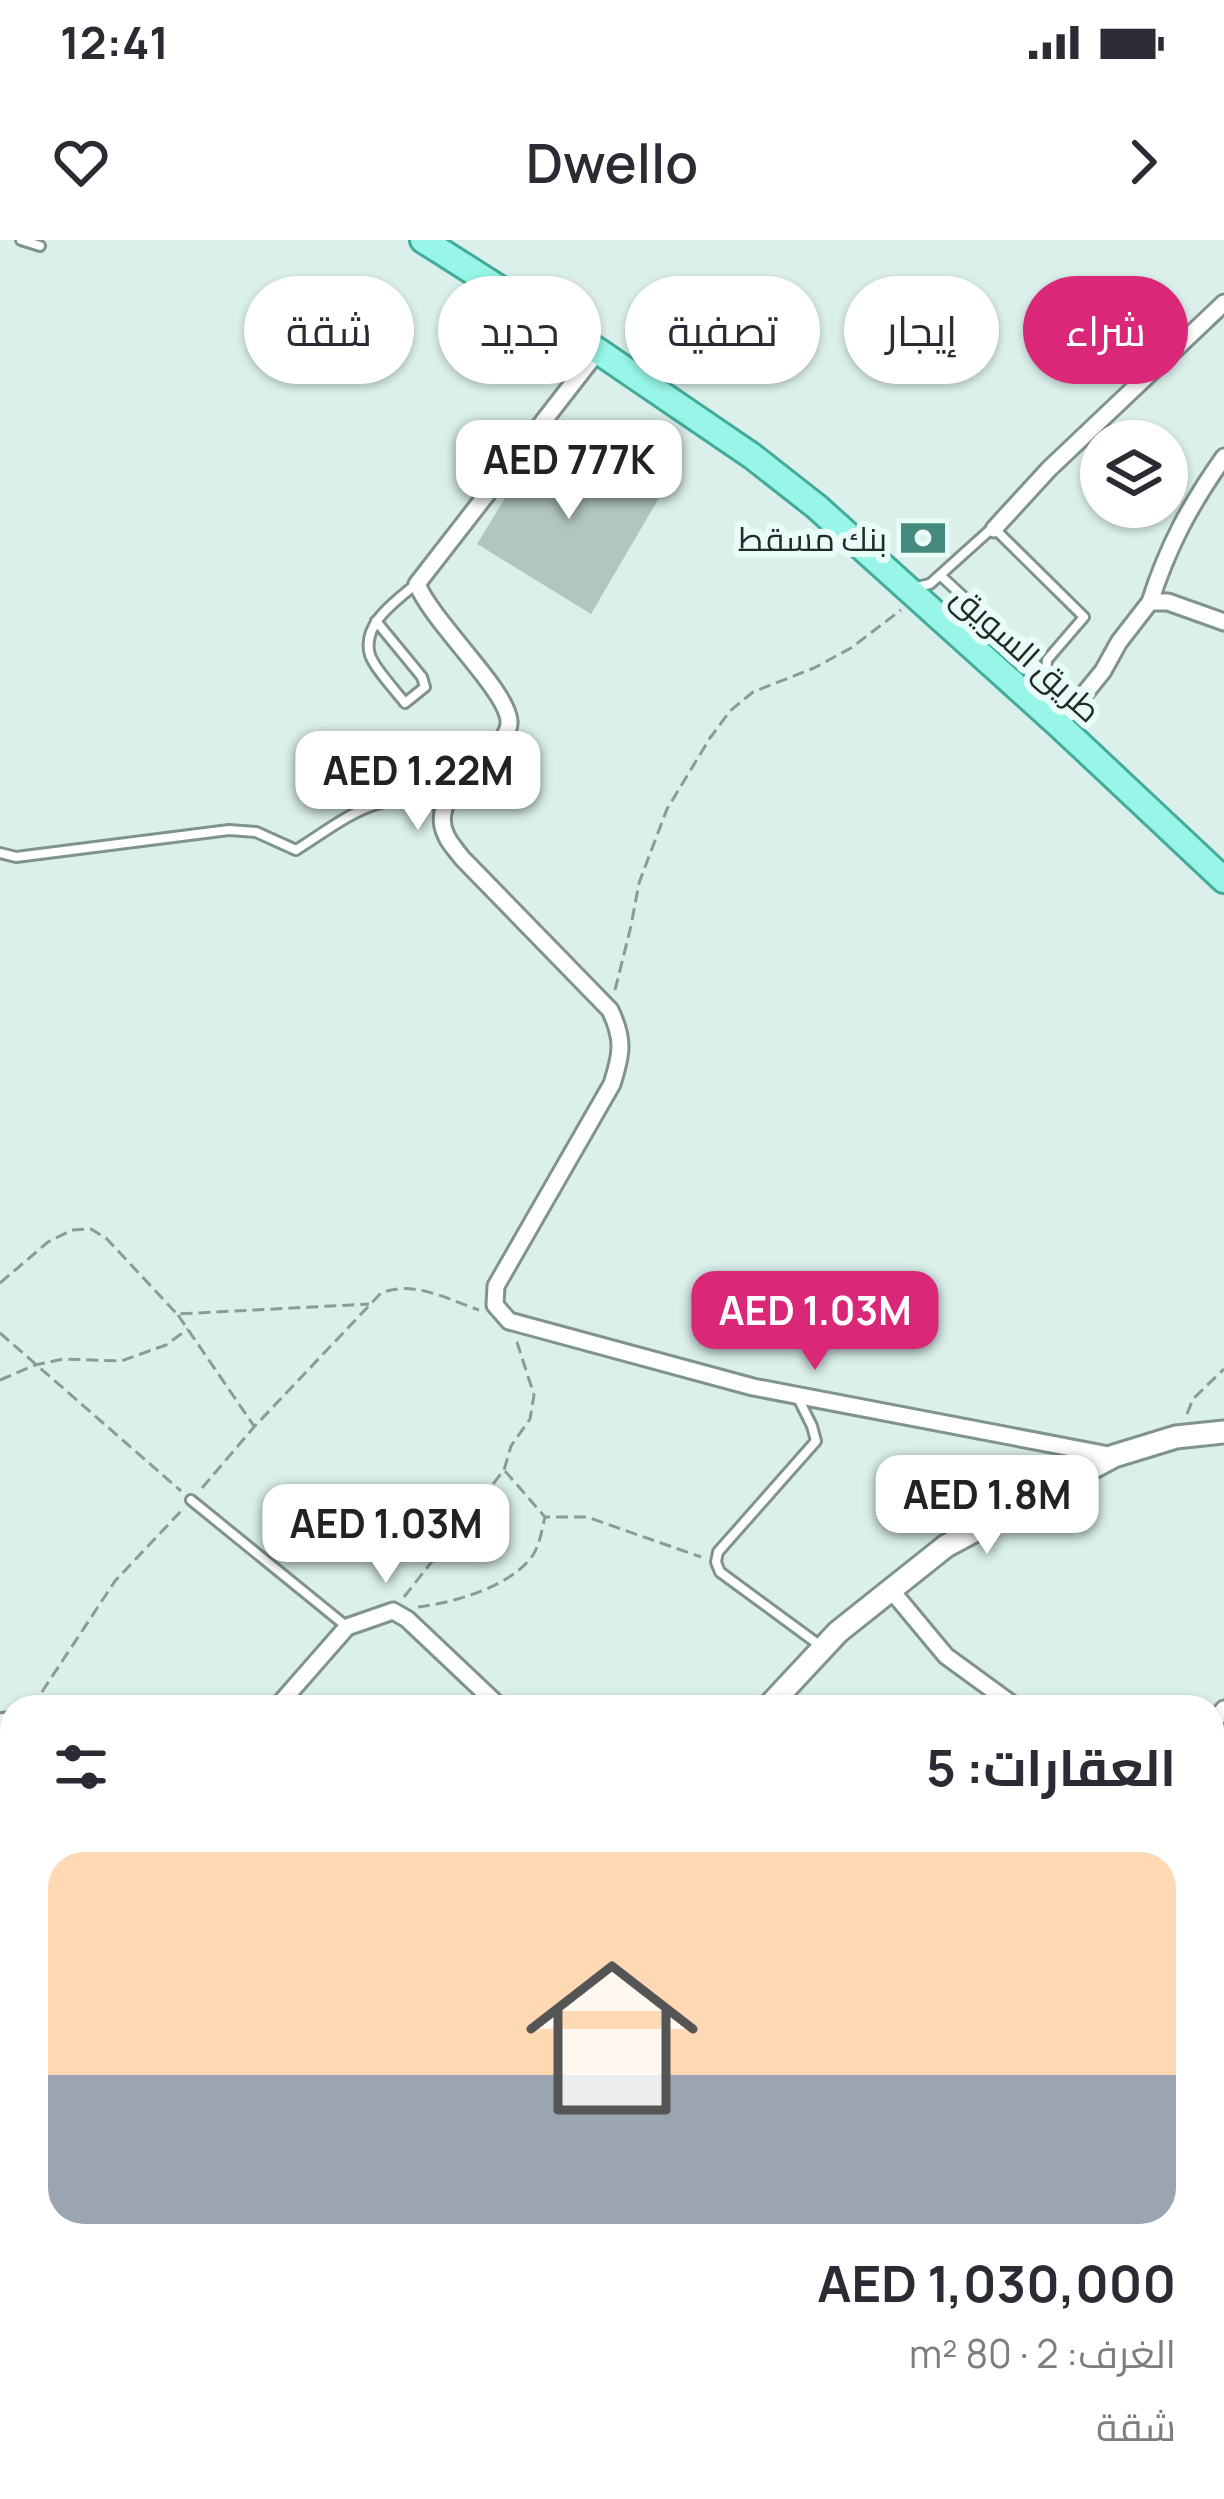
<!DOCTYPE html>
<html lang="ar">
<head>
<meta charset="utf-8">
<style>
	:root { --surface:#fff; --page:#f2f2f3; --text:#2b2b33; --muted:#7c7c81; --line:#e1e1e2; --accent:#db2777 }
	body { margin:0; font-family:Manrope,Cairo,sans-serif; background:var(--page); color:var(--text); direction:rtl; height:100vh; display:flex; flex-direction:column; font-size:45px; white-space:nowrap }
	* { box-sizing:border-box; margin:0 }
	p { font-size:39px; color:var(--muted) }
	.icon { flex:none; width:66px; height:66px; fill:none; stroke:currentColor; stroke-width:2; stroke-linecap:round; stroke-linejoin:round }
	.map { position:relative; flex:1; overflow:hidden; direction:ltr }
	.details { position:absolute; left:0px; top:1455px; width:1224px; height:804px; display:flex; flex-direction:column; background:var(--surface); border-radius:36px 36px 0 0; box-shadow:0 3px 9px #0004; direction:rtl }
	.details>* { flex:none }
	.top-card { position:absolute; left:36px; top:36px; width:1152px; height:108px; direction:rtl; display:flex; gap:24px }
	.fabs { position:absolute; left:1080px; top:180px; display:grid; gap:24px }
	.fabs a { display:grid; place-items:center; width:108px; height:108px; border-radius:50%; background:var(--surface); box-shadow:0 3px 9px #0004; font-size:60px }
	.price { position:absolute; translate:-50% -102px; padding:0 27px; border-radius:24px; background:#fff; color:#222; font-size:39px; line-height:78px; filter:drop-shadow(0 3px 6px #0008) }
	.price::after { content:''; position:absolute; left:50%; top:72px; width:36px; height:27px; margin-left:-18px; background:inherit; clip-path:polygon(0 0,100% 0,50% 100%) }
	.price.current { background:var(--accent); color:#fff }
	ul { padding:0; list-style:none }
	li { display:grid; align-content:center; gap:24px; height:636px; padding:0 48px }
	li+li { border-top:3px solid var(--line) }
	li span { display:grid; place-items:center; height:372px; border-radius:36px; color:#555 }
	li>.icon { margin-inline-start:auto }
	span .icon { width:216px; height:216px; fill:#fffc; stroke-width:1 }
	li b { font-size:51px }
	h2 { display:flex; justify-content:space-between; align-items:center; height:144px; padding:0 48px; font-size:51px }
	.pill { padding:0 42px; border-radius:54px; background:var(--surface); box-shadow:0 3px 9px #0004; font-size:42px; line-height:108px }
	.pill.current { background:var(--accent); color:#fff }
	.status { display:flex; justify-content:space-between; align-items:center; height:84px; padding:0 60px; background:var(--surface); direction:ltr }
	.status svg { height:33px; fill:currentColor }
	header { display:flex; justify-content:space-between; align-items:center; height:156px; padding:0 48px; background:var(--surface); font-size:54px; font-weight:600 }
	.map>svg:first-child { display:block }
</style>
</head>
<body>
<div class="status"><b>12:41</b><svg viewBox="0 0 49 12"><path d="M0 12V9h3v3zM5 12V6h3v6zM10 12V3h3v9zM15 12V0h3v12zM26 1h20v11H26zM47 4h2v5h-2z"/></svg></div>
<header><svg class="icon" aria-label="forward" viewBox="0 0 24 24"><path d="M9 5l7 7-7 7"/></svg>Dwello<svg class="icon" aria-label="heart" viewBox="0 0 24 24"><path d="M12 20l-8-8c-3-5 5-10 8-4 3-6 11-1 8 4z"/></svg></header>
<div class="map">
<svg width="1224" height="2259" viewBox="0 0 1224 2259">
	<rect width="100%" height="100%" fill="#dbf0eb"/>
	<path fill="#b2c6c1" d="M551,191L659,258L591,374L477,304L529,219Z"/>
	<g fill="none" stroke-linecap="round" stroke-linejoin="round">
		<defs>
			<path id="lane" d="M21,0L40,6
				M940,335L1043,431
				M916,347L930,344L990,290L997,291L1084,377L1047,420L1044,463
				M376,381L422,437L425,447L405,463C396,451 374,428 370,415C361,384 396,361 416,344
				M0,613L16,617L229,590L256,592L296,610C347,578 382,544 445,568
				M797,1156L812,1186L816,1201L718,1312L716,1322L720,1332L822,1407
				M191,1260L346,1386
				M0,2140L12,2147
				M184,2247L204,2259
				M339,2247L353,2259"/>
			<path id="street" d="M598,111L417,344C433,383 507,450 509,481C512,513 423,548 446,595C449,603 457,611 462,618L610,770C624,799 622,813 612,844L496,1046L495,1065L509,1081L753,1147L1114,1216
				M994,289L1049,229L1224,63
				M1150,362C1168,306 1190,265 1224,217
				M1059,485L1103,431L1119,402L1150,362H1168L1224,382
				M891,1350L946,1416L1016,1467
				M277,1467L347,1387L393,1371L407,1379L500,1467
				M0,1482L12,1480
				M1212,1484L1224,1469
				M0,1561L12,1572
				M1212,1653L1224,1643
				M1212,1781L1224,1769
				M0,1819L12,1817
				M0,1858L12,1842
				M0,2039L12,2049"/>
			<path id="secondary" d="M768,1467L838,1392L946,1306L1114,1216L1176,1197L1224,1192
				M209,2259L217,2247"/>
			<path id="primary" d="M423,0L598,111L752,216L817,267L1059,485L1224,640"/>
		</defs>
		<use href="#lane" stroke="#80938e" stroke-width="14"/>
		<use href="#street" stroke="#80938e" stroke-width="21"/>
		<use href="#secondary" stroke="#80938e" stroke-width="27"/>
		<use href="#primary" stroke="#42ab9a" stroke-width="30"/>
		<path stroke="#8c9b97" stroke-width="3" stroke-dasharray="12 6" stroke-linecap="butt" d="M615,750L631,686L639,643L667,569L710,498L730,471L753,452L814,428L851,408L901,370
			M0,1043L48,1002L72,990L91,989L106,998L177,1074L369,1064
			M178,1075L254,1186
			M0,1093L181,1251
			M0,1140L35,1125L64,1119L121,1121L166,1105L188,1089
			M1187,1174L1193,1159L1224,1129
			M505,1231L545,1277H587L701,1317
			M202,1248L254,1187L381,1053C414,1040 447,1059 479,1070
			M404,1357L504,1230L511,1206L530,1179L534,1155L516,1099
			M418,1367C454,1363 512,1346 533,1315C540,1304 542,1289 545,1277
			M32,1467L115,1341L183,1269"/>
		<use href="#lane" stroke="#fff" stroke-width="8"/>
		<use href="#street" stroke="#fff" stroke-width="15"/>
		<use href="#secondary" stroke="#fff" stroke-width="21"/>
		<use href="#primary" stroke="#97f6e7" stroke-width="24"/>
	</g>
	<defs>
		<symbol id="bank-bare" viewBox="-9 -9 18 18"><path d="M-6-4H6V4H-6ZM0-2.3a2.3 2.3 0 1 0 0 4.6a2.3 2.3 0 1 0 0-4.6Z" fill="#468a7d" stroke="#e8fdf8" stroke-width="2.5" paint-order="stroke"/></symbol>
	</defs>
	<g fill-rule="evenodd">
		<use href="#bank-bare" x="890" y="265" width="66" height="66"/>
	</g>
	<g text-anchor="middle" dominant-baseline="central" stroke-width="12" stroke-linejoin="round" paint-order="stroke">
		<g font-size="33" fill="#232b29" stroke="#e8fdf8" text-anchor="end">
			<text x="887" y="298">بنك مسقط</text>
		</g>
		<g font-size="33" fill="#232b29" stroke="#e8fdf8">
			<text transform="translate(1027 413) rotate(42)">طريق السويق</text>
		</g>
	</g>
</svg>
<div class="fabs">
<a><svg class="icon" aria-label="layers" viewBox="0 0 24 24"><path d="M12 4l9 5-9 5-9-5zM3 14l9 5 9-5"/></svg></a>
</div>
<b class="price" style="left:569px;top:282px">AED 777K</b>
<b class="price" style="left:418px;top:593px">AED 1.22M</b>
<b class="price current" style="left:815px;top:1133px">AED 1.03M</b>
<b class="price" style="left:987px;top:1317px">AED 1.8M</b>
<b class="price" style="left:386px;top:1346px">AED 1.03M</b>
<div class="top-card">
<a class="pill current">شراء</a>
<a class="pill">إيجار</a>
<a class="pill">تصفية</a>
<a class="pill">جديد</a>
<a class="pill">شقة</a>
</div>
<section class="details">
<h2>العقارات: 5<svg class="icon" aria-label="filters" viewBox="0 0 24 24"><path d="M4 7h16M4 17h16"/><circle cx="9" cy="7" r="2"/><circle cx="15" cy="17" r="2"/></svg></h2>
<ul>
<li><span style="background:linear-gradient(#ffd9b3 60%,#9aa5b1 0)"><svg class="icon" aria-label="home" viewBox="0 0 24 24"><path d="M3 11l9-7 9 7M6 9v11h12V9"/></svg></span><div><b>AED 1,030,000</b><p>الغرف: 2 · 80 m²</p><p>شقة</p></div></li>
</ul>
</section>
</div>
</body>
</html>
